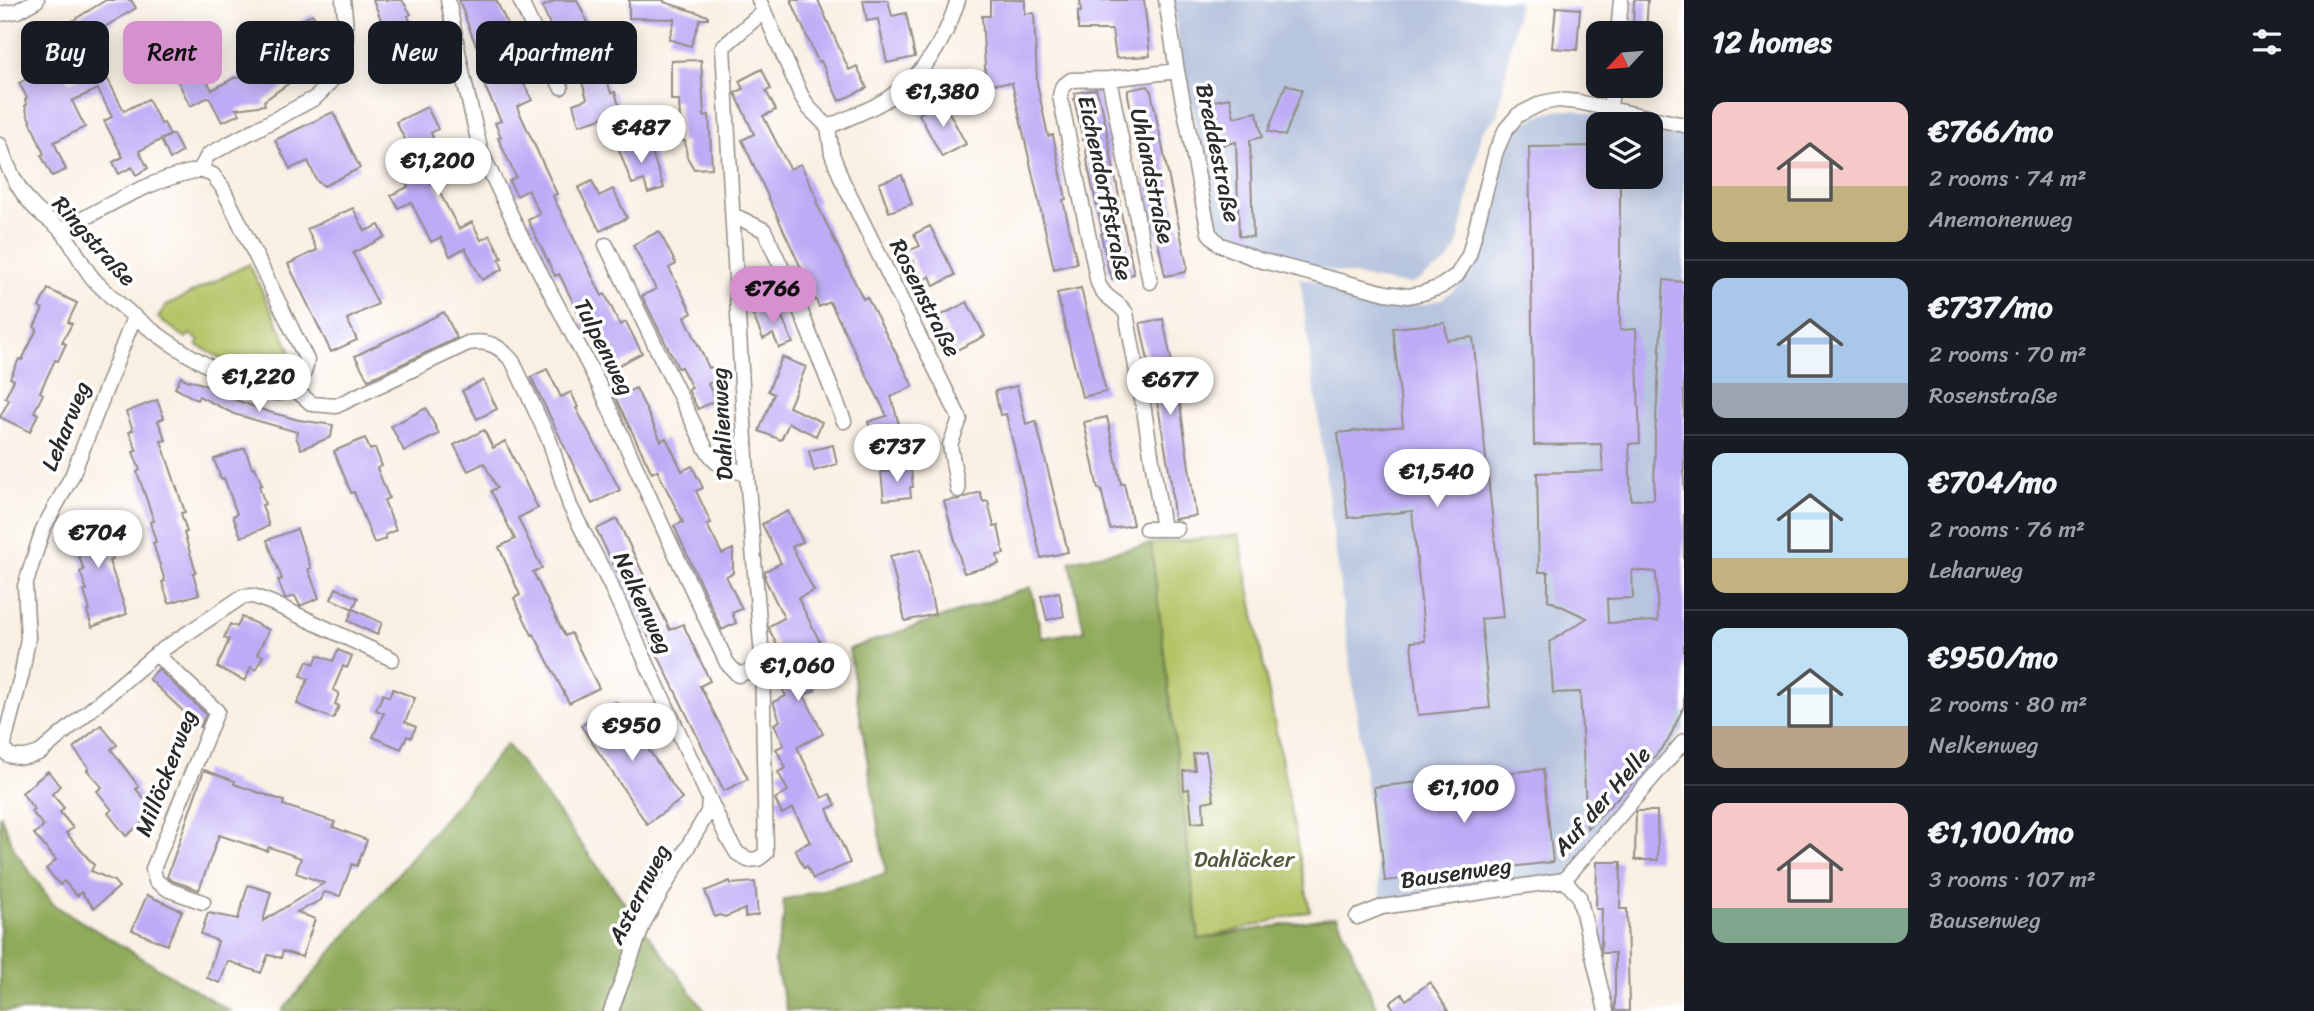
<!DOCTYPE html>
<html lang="en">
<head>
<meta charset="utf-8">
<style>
	:root { --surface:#171b24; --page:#20242c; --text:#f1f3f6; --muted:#9ea1a6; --line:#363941; --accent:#d690ce }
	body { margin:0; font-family:Sriracha,sans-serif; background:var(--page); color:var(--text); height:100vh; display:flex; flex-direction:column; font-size:26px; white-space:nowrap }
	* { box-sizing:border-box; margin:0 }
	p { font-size:23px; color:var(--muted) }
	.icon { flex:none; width:38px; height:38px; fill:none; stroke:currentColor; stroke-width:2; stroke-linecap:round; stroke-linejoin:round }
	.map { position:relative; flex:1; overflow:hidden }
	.sheet { display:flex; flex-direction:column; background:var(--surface); width:630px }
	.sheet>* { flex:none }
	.banner { position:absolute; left:21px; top:21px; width:665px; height:63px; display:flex; gap:14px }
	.needle { width:46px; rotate:244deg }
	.fabs { position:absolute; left:1586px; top:21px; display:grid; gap:14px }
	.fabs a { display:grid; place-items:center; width:77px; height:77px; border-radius:14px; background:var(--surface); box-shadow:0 4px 18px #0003; font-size:35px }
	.price { position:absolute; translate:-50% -60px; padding:0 16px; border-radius:24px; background:#fff; color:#222; font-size:23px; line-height:46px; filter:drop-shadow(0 2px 4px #0008) }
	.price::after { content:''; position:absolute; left:50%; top:42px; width:21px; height:16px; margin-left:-10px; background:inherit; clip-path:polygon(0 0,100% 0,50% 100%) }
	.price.current { background:var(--accent); color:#111 }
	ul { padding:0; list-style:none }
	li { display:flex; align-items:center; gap:21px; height:175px; padding:0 28px }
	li+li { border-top:2px solid var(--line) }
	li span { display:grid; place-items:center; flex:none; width:196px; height:140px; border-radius:14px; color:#555 }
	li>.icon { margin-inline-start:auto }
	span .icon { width:84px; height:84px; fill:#fffc; stroke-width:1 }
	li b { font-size:30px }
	h2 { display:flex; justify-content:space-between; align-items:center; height:84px; padding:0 28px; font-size:30px }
	.tag { padding:0 24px; border-radius:14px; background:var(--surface); box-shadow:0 4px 18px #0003; font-size:24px; line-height:63px }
	.tag.current { background:var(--accent); color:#111 }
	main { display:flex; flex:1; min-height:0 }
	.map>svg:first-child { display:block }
</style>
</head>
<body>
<main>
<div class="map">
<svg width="1684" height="1011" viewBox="0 0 1684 1011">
	<rect width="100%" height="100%" fill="#fff"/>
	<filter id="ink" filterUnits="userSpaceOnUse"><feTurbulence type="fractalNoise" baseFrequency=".0143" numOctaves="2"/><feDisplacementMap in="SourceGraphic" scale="14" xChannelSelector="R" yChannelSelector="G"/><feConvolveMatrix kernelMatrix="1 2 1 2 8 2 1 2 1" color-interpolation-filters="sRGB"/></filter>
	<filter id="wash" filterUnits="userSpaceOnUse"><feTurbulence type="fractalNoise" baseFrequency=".00686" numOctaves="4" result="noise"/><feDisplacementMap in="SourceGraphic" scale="28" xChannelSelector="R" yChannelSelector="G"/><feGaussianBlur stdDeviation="1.57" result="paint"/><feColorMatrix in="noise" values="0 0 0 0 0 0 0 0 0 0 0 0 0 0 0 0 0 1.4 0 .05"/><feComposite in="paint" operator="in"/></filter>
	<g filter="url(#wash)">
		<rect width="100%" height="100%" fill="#f9efe2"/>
		<path fill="#b8c5de" d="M1173,0H1519L1498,115L1482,132L1457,248L1446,263L1412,284L1394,283L1254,255L1233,246L1218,229L1178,39Z
			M1561,110H1575L1636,124H1598V177H1650V128L1684,135V729L1564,880L1382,907L1300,278L1344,287L1392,304L1423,305L1441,299L1457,288L1472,268L1483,239L1510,140L1521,126L1539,115Z"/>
		<path fill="#b6c467" stroke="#707849" stroke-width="2" d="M249,264L290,349L287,369C285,371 282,374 279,376C261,385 214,354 197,345L199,341L190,334L186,338L158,318L165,306Z
			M1239,535L1310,911L1199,940L1150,544Z"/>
		<path fill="#90aa5c" stroke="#5e6a44" stroke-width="2" d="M1151,544L1199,939L1337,916L1378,1011H787L774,961L784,918L783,900L886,874L849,649L1031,587L1042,638L1084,631L1070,561Z
			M507,744L705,1011H282Z
			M0,814L15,851L54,905L230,1011H0Z"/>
		<g id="blocks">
			<path fill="#bdabf6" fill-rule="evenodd" d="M106,0H131L136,8L83,40L72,21Z
				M373,0H402L411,14L408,16L431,70L406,81Z
				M459,0H496L520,50L510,55L532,100L517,107L557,194L553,196L602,296L605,294L620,325L626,322L642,353L610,370L591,334L587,336L581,323L583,322L559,274L555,276L528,220L540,214L528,190L517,196L509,181L516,177L498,138L501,137L495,123L501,121L484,85L493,81L473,38Z
				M557,0H577L589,25L557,40L542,7Z
				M629,0H664V2L708,16V19H700L691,46L669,39L675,19L629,18Z
				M791,0H818L849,70L857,66L867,88L839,101L821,61L818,62Z
				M863,0H888L892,16L906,13L915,57L887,63L878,19L867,21Z
				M990,0H1025V14L1034,13L1037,83L1048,136L1053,135L1066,199L1063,200L1077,263L1054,269L1012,83L986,84L982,16H990Z
				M1080,0H1144L1150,56L1116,58L1112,30H1078V11L1081,12Z
				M1634,0H1648L1646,33H1633Z
				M1556,7L1580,9L1577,50L1552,48Z
				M312,14L326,35L317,40L320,44L299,58L306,67L297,73L299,76L264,101L265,105L236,109L240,114L222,122L209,97L190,106L172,69L194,57L212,90L234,78L270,75L263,64L291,45L283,32Z
				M600,58L611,93L615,92L621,112L579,125L573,104L587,99L577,65Z
				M701,60L704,116L709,115L712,168L694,169L687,157L685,141H681L679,100H671V61Z
				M59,62L69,82L101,66L124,111L148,99L161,124L164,123L170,135L139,151L148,168L136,175L132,167L119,174L113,162L123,157L104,121L112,117L98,89L72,101L85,127L54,142L66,170L52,176L41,155L44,154L28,116L25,106L27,105L25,100L27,98L19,83Z
				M762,69L771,89L766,91L776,110L763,116L790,169L801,164L818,201L816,202L863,299L867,297L913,386L891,397L905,445L877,453L868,422L887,416L830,302L819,307L742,140L754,134L735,93L743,89L739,81Z
				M1286,84L1302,90L1285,136L1268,131Z
				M1148,86L1151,91L1187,266L1186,272L1165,276L1128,95V90Z
				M1096,89L1102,107L1120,202L1119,203L1134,274L1112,279L1111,273H1109L1101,234H1103L1088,167L1085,140H1083L1074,99H1076L1075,93Z
				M1230,98L1234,117L1257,112L1262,137L1250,140L1253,237L1239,236L1236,142L1212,147L1203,103Z
				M943,101L966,144L942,157L919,114Z
				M427,107L438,129L431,133L433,137L424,142L443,180L435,184L459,229L472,222L481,240L490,235L502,258L499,259L503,269L482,280L465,248L450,256L441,237L431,242L411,202L398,208L391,195L408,187L402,175L405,173L397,155L410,149L396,122Z
				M333,112L360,168L324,186L317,181L308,161L290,169L275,140Z
				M173,134L182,152L170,159L161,140Z
				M643,138L649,154L652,153L664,188L648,193L644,180L632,184L618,147Z
				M1598,146V177H1620V330L1636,329L1640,443L1629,444L1631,500L1654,499L1655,436L1664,280L1684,282V706L1668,741L1630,785L1587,829L1580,692L1553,693L1550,642L1587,618L1548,600V572H1539L1537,473L1603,471L1601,444L1534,445L1529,147ZM1632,570L1656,572L1658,621L1608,623L1607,599L1633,598Z
				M902,175L912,204L889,212L879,183Z
				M592,181L599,196L613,189L627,218L600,231L578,188Z
				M353,208L365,231L379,225L385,237L353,253L378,304L347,319L357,340L331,352L288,264L317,250L307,229Z
				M930,226L955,275L934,286L930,276L923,280L908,251L920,246L914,234Z
				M659,231L676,264L669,268L692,313L685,317L709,368L711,367L718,379L708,384L716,400L698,409L688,390L692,388L681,367L678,368L642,296L656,289L633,245Z
				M1081,288L1106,392L1082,397L1057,293Z
				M48,289L77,303L68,322L72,324L62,342L66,344L58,361L55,360L40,392L43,394L34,412L38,414L30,432L0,417L9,400L5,398L14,380L10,378L19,359L22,360L37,329L34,327L43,309L39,307Z
				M967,302L985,336L957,350L940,316Z
				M777,305L793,343L779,348L773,334L763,339L753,315Z
				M444,312L457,338L368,380L355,356Z
				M1163,319L1180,404L1196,516L1174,519L1171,482L1159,412L1140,323Z
				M1445,323L1447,340L1473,337L1503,617L1481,619L1490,708L1418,715L1411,642L1425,641L1412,511L1348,518L1338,433L1403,426L1393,328Z
				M782,357L806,367L789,407L822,422L816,436L789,423L781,440L759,431L774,394L768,391Z
				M547,369L561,397L571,392L578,407L576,408L620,490L592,504L531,377Z
				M181,377L189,381L190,380L205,385L236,400L269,412L299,420L333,425L331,437L301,449L296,437L297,432L234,414L199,396L197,400L175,388Z
				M483,380L497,409L477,419L462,391Z
				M1017,386L1026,424L1036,421L1068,552L1041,558L1006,414L1000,415L995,391Z
				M636,388L661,441L666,438L682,471L692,466L703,488L696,491L711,523L707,525L722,554L733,549V573L726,576L742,609L732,613L736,623L722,630L674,526L683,522L657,470L652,473L615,397Z
				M157,400L164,418L158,421L166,440L161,441L185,512L181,513L187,532L184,533L196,572L193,573L199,594L169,603L162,582L165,581L153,543L156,542L150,522L154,521L137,472L140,470L133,452L137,451L129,432L133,430L126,412Z
				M426,408L439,434L404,451L391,426Z
				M1107,417L1121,484L1124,483L1133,525L1110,529L1101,489H1098L1084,422Z
				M484,430L493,448L505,441L538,508L518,518L542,568L533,572L565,636L571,633L599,688L569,703L534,634L532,635L514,598L520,595L499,547L515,539L491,491L497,488L484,463L468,471L454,445Z
				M365,438L370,450L375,448L382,466L377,468L389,498L384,500L396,530L385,535L386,539L374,543L354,492L351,493L334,451Z
				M833,445L837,464L814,471L809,451Z
				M245,448L252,468L255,467L262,485L259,486L265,504L262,505L269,526L241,537L233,516L237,514L224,478L221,479L214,459Z
				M911,469L913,487H910L911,497L884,500L881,472Z
				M980,492L983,502L988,501L994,527L998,526L1004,554L997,555L999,564L964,573L944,501L960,499Z
				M99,510L110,539L106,540L113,560L109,561L127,614L92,627L87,611L90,610L84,591L87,590L80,572L84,570L77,551L80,550L72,530L78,528L75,519Z
				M788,511L803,542L792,547L814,591L798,598L820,642L797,654L815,690L804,695L823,734L797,747L822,798L830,794L836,805L827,809L850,863L813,879L807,866L804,868L795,849L810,842L793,808L782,814L775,799L788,791L778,772L786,768L776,749L784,745L774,724L780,721L773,702L786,696L775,675L778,673L772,661V658L781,653L770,631L769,626L784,618L765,579V571L781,563L762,524Z
				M617,519L670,630L683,624L710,681L700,686L748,779L724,791L596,529Z
				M297,529L311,568L308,569L319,598L300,606L295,596L285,599L278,580L282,579L267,540Z
				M921,549L935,614L905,621L890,556Z
				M336,588L358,598L353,609L331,599Z
				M1059,592L1064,616L1047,620L1041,596Z
				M353,609L382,623L377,635L348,621Z
				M242,617L269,630L257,654L263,656L256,670L251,667L245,681L217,667L229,640L224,638L230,624L237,627Z
				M338,650L352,656L347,668L343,666L333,690L339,693L335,704L339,706L333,719L297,704L308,679L301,676L307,661L314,664L318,655L333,661Z
				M158,669L206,714L200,727L149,679Z
				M393,689L415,698L405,722L416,727L411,738L407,736L401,749L373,737L384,713L376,710L383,694L389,697Z
				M616,702L682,799L647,824L581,726Z
				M101,725L117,745L111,749L139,787L136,789L155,812L126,836L108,813L112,810L97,791L102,787L87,770L89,768L73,748Z
				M1206,752L1214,800L1203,802L1204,822L1192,823L1189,789L1184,790L1183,771L1195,770L1193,754Z
				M1543,769L1553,862L1385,881L1374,787Z
				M204,770L235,781L234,784L284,801L283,805L335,822L333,827L367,840L357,866L352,864L340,896L324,892L321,900L297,912L315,919L302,957L283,951L281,958L268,955L261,973L228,961L220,983L207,978L218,941L201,934L208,913L238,919L248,885L271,892L263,921L324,883L296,873L301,858L269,847L267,851L219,835L199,890L173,881L167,877Z
				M48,771L60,786L52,794L64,808L60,812L73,828L66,833L94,865L91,871L114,881L119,887L94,908L81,892L77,896L64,881L60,885L46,869L56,860L34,834L44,826L31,811L34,809L22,793Z
				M1636,811H1657L1658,860H1635Z
				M1597,862H1621L1620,909H1627L1629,1011H1615V953H1602L1601,949L1602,909H1596Z
				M730,881L731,884L755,882L758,915L745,917V909L725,917L719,915L715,917L705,891Z
				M147,895L182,911L167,945L132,930Z
				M1430,982L1448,1011H1392L1394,1009L1390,1003L1402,994L1406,1000Z"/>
		</g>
	</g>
	<g filter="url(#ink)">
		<use href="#blocks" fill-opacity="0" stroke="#928d86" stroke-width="2"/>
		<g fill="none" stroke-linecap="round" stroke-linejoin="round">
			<defs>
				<path id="street" d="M448,0L463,76L481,152L520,234L598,383L666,534L727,663L738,675L753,670L762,657
					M520,0L561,87
					M759,0L801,95L809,108L828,127
					M1166,0L1177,71L1209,233L1219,244L1259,260L1386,293L1408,296L1423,293L1440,287L1457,275L1469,255L1496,151L1506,129L1518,115L1542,103L1558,100L1578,102L1684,125
					M0,14L17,11L37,0
					M1618,33L1621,0
					M549,64L573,47
					M1109,79L1150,282
					M1610,110L1612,86
					M828,127L832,154L842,180L960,419L950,445L958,490
					M828,127C847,118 869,111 887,99C925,74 944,43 958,0
					M0,145C6,165 18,190 33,206C41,215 52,221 61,230C75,246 82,268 97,283C139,325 192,362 247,384C257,388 268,393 278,393C297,391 305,376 307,360L222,187L213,175L200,170
					M733,215L764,230L793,292L844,421
					M61,231C105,207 150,179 200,170L208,155L315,98C349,68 349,42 343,0
					M606,245L706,449L716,462L747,475
					M134,317L72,476L43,529L25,586L28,638L22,673L5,738L4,747L8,755C21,759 29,757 41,752L156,654L242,597L253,596L272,603L392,659
					M293,388L312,404L336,406L468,343C489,340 500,346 513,362L550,442L570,506L610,584L726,835L737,853L748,860L758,859L766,853L762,657L747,475L723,47L764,11
					M1146,529H1177
					M1163,529L1144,410L1126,313C1115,298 1106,301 1098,283L1060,96L1062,87L1071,80L1109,79L1177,71
					M156,654L217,711L153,869L156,881L169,890L203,902
					M1564,880L1684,741
					M1564,880L1579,896L1606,1011
					M1357,917L1382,907L1564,880
					M611,1011L644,922L708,812L709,799"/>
			</defs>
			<use href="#street" stroke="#928d86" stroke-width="17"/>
			<use href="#street" stroke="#fff" stroke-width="14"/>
		</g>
	</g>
	<g text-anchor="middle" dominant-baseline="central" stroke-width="7" stroke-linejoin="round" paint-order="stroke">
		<g font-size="23" fill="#2b2b2b" stroke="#fff">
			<text transform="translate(1218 153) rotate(78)">Breddestraße</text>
			<text transform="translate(1152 176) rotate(78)">Uhlandstraße</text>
			<text transform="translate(1105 188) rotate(78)">Eichendorffstraße</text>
			<text transform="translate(94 241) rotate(48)">Ringstraße</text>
			<text transform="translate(925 298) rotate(63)">Rosenstraße</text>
			<text transform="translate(604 347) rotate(63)">Tulpenweg</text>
			<text transform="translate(722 424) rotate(-93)">Dahlienweg</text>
			<text transform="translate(66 426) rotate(-68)">Leharweg</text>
			<text transform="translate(643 603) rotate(65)">Nelkenweg</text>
			<text transform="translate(166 773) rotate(-69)">Millöckerweg</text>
			<text transform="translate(1602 801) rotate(-49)">Auf der Helle</text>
			<text transform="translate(1456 873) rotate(-8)">Bausenweg</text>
			<text transform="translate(639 894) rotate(-63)">Asternweg</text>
		</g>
		<g font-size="23" fill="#55593d" stroke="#fff">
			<text x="1244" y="859">Dahläcker</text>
		</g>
	</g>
</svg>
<div class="fabs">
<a><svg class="needle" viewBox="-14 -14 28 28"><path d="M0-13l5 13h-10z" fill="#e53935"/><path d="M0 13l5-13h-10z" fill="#9ea1a6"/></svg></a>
<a><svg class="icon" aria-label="layers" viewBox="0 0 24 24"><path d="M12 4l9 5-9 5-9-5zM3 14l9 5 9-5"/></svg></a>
</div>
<b class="price" style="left:943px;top:129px">€1,380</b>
<b class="price" style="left:641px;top:165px">€487</b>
<b class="price" style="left:438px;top:198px">€1,200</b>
<b class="price current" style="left:773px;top:326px">€766</b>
<b class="price" style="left:259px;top:414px">€1,220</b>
<b class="price" style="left:1170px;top:417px">€677</b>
<b class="price" style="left:897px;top:484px">€737</b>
<b class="price" style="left:1437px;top:509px">€1,540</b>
<b class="price" style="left:98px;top:570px">€704</b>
<b class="price" style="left:798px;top:703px">€1,060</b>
<b class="price" style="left:632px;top:763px">€950</b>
<b class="price" style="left:1464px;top:825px">€1,100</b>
<div class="banner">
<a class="tag">Buy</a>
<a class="tag current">Rent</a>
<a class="tag">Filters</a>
<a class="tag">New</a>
<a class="tag">Apartment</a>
</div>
</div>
<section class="sheet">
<h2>12 homes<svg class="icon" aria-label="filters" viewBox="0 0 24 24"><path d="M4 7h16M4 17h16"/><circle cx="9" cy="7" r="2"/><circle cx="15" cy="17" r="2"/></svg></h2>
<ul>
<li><span style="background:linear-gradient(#f6c9c9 60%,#c2b280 0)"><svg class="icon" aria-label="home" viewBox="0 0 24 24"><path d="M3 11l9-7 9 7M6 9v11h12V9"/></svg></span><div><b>€766/mo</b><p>2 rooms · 74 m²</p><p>Anemonenweg</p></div></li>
<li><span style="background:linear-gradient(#a9c7e8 75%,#9aa5b1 0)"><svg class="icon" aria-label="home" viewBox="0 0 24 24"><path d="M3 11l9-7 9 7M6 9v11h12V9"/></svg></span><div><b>€737/mo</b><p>2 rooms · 70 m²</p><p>Rosenstraße</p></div></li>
<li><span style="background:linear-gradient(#bfe0f5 75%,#c2b280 0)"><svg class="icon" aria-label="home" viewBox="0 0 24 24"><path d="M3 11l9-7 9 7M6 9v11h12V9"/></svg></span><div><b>€704/mo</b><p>2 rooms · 76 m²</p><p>Leharweg</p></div></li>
<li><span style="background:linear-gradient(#bfe0f5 70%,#b9a48a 0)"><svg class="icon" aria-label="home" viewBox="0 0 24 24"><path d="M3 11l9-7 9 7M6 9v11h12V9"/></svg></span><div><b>€950/mo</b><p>2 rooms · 80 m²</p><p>Nelkenweg</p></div></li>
<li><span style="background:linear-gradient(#f6c9c9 75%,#7fa58c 0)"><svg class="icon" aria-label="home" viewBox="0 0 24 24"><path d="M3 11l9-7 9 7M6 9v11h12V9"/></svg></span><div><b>€1,100/mo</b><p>3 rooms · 107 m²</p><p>Bausenweg</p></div></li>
</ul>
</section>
</main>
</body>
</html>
